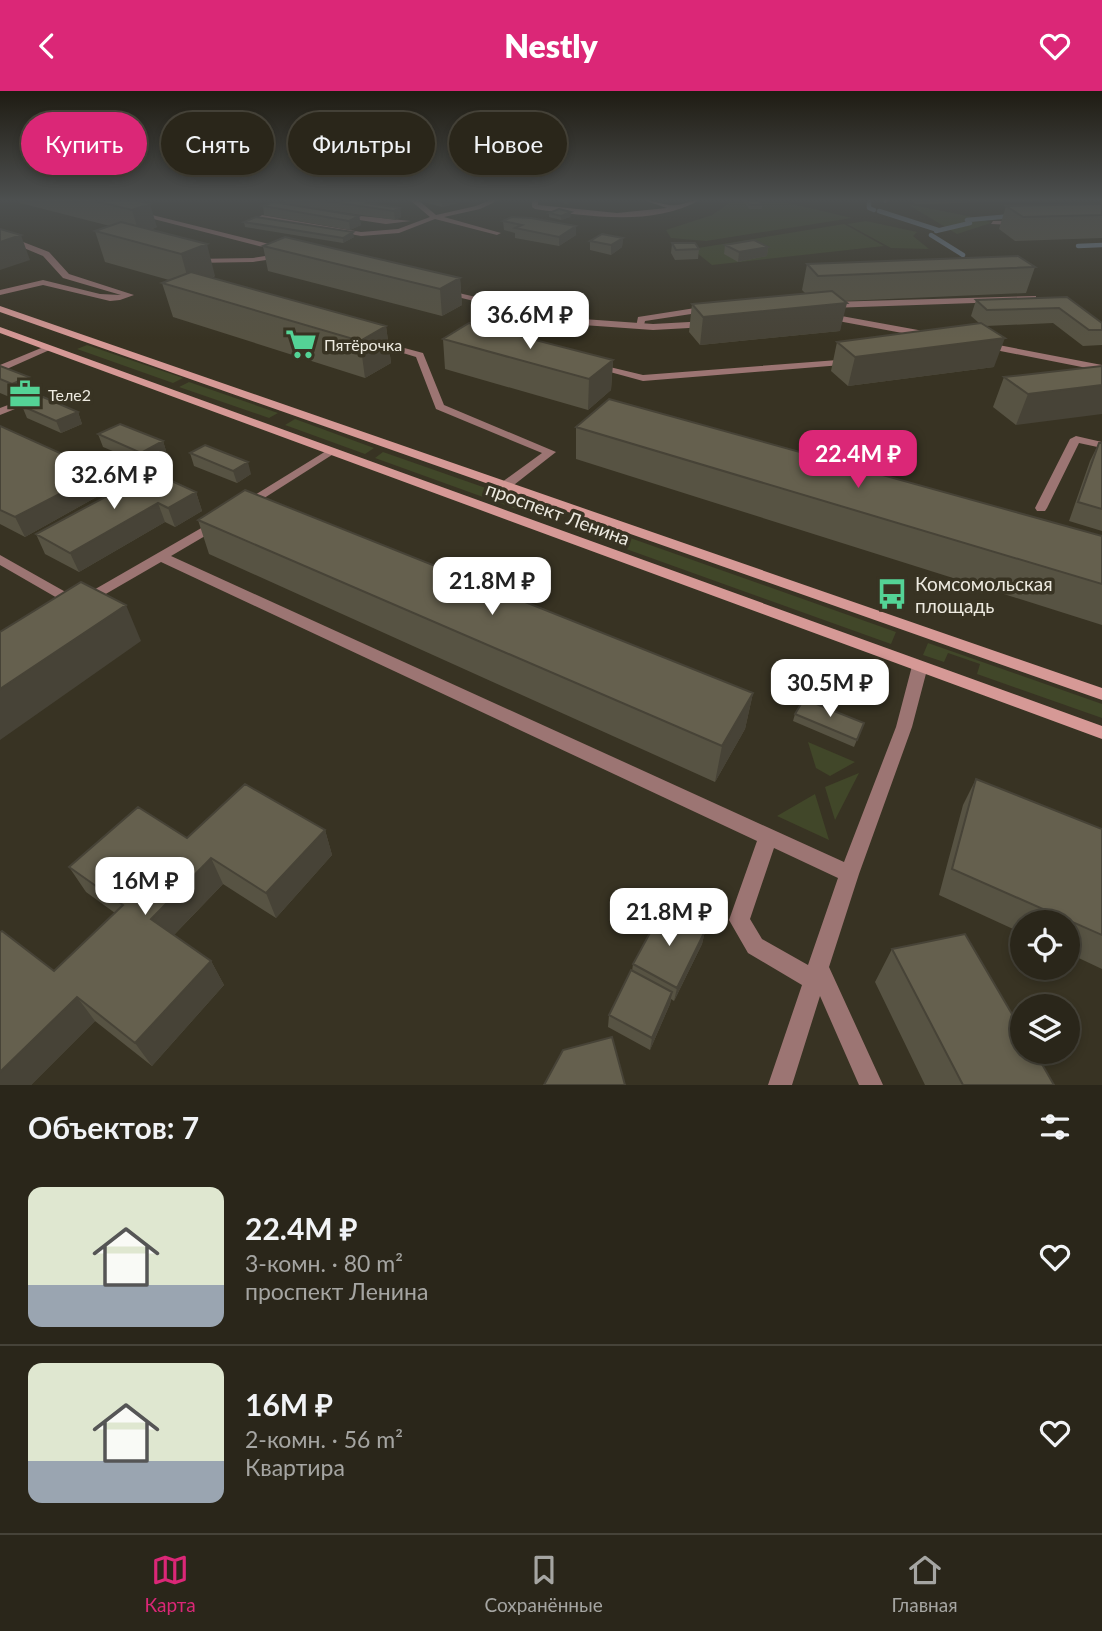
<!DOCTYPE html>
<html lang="ru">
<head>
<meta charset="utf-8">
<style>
	:root { --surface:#2a261a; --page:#322e23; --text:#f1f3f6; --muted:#a5a5a2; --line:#464339; --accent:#db2777 }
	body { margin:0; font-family:Lato,sans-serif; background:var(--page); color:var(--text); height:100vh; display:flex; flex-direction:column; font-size:26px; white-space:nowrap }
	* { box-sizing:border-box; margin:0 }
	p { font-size:23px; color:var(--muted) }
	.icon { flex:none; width:38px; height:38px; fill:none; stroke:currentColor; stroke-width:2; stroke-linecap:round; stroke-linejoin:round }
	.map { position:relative; height:994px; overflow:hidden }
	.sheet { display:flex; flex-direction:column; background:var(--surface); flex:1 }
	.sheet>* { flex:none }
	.guide { position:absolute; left:21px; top:21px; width:700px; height:63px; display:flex; gap:14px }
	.buttons { position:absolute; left:1010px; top:819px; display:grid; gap:14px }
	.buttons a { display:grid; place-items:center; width:70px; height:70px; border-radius:50%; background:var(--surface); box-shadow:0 4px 10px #0003,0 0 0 2px var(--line); font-size:35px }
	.price { position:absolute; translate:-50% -60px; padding:0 16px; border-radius:14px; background:#fff; color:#222; font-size:23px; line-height:46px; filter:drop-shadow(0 2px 4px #0008) }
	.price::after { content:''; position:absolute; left:50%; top:42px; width:21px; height:16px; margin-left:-10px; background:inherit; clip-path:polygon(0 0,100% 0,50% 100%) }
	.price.current { background:var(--accent); color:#fff }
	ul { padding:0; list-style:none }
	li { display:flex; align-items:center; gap:21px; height:175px; padding:0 28px }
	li+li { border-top:2px solid var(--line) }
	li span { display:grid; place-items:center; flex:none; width:196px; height:140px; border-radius:14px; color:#555 }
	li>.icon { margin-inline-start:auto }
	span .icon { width:84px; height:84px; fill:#fffc; stroke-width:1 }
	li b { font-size:30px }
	h2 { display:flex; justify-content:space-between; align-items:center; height:84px; padding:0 28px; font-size:30px }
	.chip { padding:0 24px; border-radius:32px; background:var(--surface); box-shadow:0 4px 10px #0003,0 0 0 2px var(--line); font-size:24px; line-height:63px }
	.chip.current { background:var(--accent); color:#fff }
	header { display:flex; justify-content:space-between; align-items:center; height:91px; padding:0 28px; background:var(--accent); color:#fff; font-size:32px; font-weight:800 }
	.dock { display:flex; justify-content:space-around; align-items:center; height:98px; border-top:2px solid var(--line); background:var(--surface); font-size:19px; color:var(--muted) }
	.dock a { display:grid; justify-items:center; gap:4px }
	.dock .current { color:var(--accent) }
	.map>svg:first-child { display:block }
</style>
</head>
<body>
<header><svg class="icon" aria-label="back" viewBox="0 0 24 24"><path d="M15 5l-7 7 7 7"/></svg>Nestly<svg class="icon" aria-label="heart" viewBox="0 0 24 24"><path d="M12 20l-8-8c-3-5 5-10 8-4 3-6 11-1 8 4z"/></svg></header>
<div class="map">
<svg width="1102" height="994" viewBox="0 0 1102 994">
	<rect width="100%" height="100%" fill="#383323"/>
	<path fill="#414729" d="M734,109L780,110L852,127L706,150L671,147L666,139L712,124Z
		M907,113L983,128L991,132L957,143Z
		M866,130L917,141L913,145L929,158L891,157L847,133Z
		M844,133L884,155L712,174L692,158Z
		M87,254L183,287L173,292L77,258Z
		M189,291L278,322L269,327L179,296Z
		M295,328L374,357L365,363L285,334Z
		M383,361L563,424L555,432L375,367Z
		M585,431L896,541L891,553L576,440Z
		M928,552L1102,613V627L977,583L980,573L948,562L944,571L923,564Z
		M808,651L855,671L830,685L816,677Z
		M859,682L835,729L825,696Z
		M815,703L829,749L777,725Z"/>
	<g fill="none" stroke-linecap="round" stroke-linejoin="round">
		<path stroke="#6b7986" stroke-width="4.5" d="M869,109V117L874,119
			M879,120L938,139
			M936,140L970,132L967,129L1012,125
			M931,144L963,164
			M1078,155L1102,154"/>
		<path fill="#9c7573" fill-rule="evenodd" d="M410,109H418L436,124L476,115L490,109H499L480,118L444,126L501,142L497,144L435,128L399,142L361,145L259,126L262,124L361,141L398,138L430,126Z
			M532,109H538V114L617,122L667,117L643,109C654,109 668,116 677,114C686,113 691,109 700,109C651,136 588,125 535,118L532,116Z
			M882,109H890L885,112Z
			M341,123L411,130L386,133L339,126Z
			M993,130H1020L1023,132L1020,134L991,133Z
			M0,142L49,161L69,183L134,204L120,209L110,210L43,194L0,204V199L43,189L100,203L121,204L63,187L43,165L0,147Z
			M284,162H287V166L253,171L193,172L189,170L193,168L253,167Z
			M1036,205V209L1033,210L830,217L826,214L830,211Z
			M708,215L712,218L711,220L645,230L643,238L636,236L638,226Z
			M367,247L423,262L444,314L556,361L510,397H502L500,394L502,391L542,362L436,318L416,266L367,251Z
			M46,255L54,257L0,281V274Z
			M851,268L856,271L854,273L643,290L588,275L593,272L643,284Z
			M16,311L21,314L20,316L0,324V317Z
			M1076,345L1102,351V357L1079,352L1047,417L1045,420H1037L1035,417L1070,348Z
			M331,357L335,358V362L247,418H239L237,415Z
			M217,428L222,429L223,432L222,435L171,465L844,771L896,636L912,575L915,571H925L928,575L912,636L859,783L829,876L883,994H859L820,905L792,994H768L802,894L748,862L729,829L757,750L161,471L78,519L0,474V464L78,508ZM774,757L838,787L808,874L762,848L750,828Z"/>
		<path fill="#9c7573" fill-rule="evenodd" d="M136,120L285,157L286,159L282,161L134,123Z
			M441,198L569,227L653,233L707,230L711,233L707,236L653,239L569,233L441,202Z
			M825,222L929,241L934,244L929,247L822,227L821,225Z
			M983,251L1102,274V280L980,256L978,254Z"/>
		<path fill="#d69996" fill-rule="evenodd" d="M0,215L1102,597V609L0,221Z
			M0,236L1102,635V648L0,242Z"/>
	</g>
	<path fill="#575343" d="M19,109H134L157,136L150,139L215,185L212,187L386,235L391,272L365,287L173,226L162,192L169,189L105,171L95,140L110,135L20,112Z
		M284,109H377V114L400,117L401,126L395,129L307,116L359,125L361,134L350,139L264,124L263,115L274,111L285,112Z
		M420,109H471L442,116L420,110Z
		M555,109H576L567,113Z
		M743,109H759L762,114V118H749Z
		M911,109H1074L916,113Z
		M1102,113V147L1015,150L999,138L1006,115Z
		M571,121L570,126L561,129L549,126V122Z
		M503,130L576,135V144L559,155L515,147V142L504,139Z
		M244,131L354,146L343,152L245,136Z
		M623,147L622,156L611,164L590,159V150Z
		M672,152L699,158L698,168L675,169L671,162Z
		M725,154L768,156L767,165L738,171L724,163Z
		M263,155L460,187L462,214L442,225L268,180Z
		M807,173L1035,176L1026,202L844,210L840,240L700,254L689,241L692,213L806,203L802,199Z
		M1067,206L1102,232V254L1083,255L1053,232L986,235L994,276L848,295L831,280L837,251L979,232L971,225L976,209Z
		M443,248L613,269L611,299L588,319L445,278Z
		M0,275L36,303L19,310L0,302Z
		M1102,275L1016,334L993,316L1004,286Z
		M22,315L78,321L82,333L61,342L27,327Z
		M0,335L102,381L109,399L25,446L0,433Z
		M576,336L1102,445V534L576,368Z
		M98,343L163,350L167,363L146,374L103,356Z
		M1099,352H1102V440L1069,430L1090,370Z
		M190,362L251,383L237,392L194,375Z
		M196,401L202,420L175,436L165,431L79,481L45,463L36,443Z
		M198,429L753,602L745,638L715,691L209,463Z
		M795,623L861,639L854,656L793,630Z
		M976,688L1102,738V878L1068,862V831H1022V842L939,804L963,714Z
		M325,739L332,764L276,827L223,793L174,844L211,870L224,894L152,975L95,930L31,994H0L54,880L115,822L86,801L69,776L187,747Z
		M705,840L702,853L674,910L671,908L670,913L650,959L608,936L609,924L632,880L633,873Z
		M892,858L1054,994H925L875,891Z"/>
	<path fill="#474337" d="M372,109H377L378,116L366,112Z
		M442,109H471L442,116Z
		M567,109H576L567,113Z
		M150,113L157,136L139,142L132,119Z
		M400,117L401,126L395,129L394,120Z
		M571,121L570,126L561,129V125Z
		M359,125L361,134L350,139L349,130Z
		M576,135V144L559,155V146Z
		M353,141L354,146L343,152V147Z
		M21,144L30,169L0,179V151Z
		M623,147L622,156L611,164V154Z
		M207,153L215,185L190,195L181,163Z
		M768,156L767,165L738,171L739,161Z
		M460,187L462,214L442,225L440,198Z
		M847,212L840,240L700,254L703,226Z
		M386,235L391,272L365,287L360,250Z
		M1005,247L994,276L848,295L855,266Z
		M613,269L611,299L588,319L589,288Z
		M29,286L36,303L19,310L12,293Z
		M1102,294V323L1016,334L1028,303Z
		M78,321L82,333L61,342L56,330Z
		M163,350L167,363L146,374L141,362Z
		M248,371L251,383L237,392L233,380Z
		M102,381L109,399L25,446L15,426Z
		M196,401L202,420L175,436L168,417Z
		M158,412L165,431L79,481L70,462Z
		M126,514L141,550L0,649V598Z
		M753,602L745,638L715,691L722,655Z
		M325,739L332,764L276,827L266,802Z
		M211,767L223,793L165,853L151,828Z
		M705,840L702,853L674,910L677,897Z
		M211,870L224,894L152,975L135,952Z
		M672,901L670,913L650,959L652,947Z
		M77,906L95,930L31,994H0V981Z"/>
	<path fill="#65604e" stroke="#474337" stroke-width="2" d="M91,109H134L150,113L132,119Z
		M318,109H372L366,112L400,117L394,120Z
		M746,109H759L762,114H750Z
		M274,111L359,125L349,130L263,115Z
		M1102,113V124L1023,126L1006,115Z
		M559,118L571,121L561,125L549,122Z
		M256,126L353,141L343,147L244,131Z
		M512,126L531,127L576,135L559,146L515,137L522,134L503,130Z
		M121,131L207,153L181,163L95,140Z
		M0,138L21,144L0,151Z
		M602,143L623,147L611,154L590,150Z
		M285,146L460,187L440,198L263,155Z
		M754,149L768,156L739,161L725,154Z
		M672,152H695L699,158L676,159Z
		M1018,165L1035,176L818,185L807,173Z
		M191,181L386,235L360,250L162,192Z
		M832,200L847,212L703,226L692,213Z
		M1067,206L1102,232V239H1089L1059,217L987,219L976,209Z
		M469,232L613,269L589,288L443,248Z
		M981,232L1005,247L855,266L837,251Z
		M0,275L29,286L12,293L0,288Z
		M1102,275V294L1028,303L1004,286Z
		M43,306L78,321L56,330L22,315Z
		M609,308L1102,445V493L576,336Z
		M120,333L163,350L141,362L98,343Z
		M0,335L102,381L15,426L0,419Z
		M1099,352H1102V418L1078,411Z
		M205,354L248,371L233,380L190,362Z
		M152,381L196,401L168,417L158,412L70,462L36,443Z
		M245,399L753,602L722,655L198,429Z
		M81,491L126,514L0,598V541Z
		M804,608L864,632L857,649L795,623Z
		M976,688L1102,738V844L952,778Z
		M245,693L325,739L266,802L211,767L151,828L211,870L135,952L77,906L0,981V841L2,840L54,880L123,814L69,776L138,716L187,747Z
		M663,818L705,840L677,897L633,873Z
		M965,843L1022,940V961H1035L1054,994H963L892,858Z
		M631,879L672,901L652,947L609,924Z
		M612,946L625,994H544L563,959Z"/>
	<linearGradient id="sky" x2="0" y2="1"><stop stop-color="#1f1c13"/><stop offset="0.44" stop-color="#4d5050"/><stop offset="1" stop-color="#4d5050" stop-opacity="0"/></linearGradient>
	<rect width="1102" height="248" fill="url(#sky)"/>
	<defs>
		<symbol id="supermarket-bare" viewBox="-9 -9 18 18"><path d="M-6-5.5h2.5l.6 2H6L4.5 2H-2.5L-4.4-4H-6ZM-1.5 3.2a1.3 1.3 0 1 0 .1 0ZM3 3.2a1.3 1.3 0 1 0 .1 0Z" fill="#54d396" stroke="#383323" stroke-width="2.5" paint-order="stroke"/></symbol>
		<symbol id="office-bare" viewBox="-9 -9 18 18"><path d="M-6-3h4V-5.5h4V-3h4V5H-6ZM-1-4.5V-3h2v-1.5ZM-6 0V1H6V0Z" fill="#54d396" stroke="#383323" stroke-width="2.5" paint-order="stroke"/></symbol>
		<symbol id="bus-bare" viewBox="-9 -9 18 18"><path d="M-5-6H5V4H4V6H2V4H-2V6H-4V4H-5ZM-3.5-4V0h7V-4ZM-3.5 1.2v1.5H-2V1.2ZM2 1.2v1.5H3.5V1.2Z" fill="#54d396" stroke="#383323" stroke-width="2.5" paint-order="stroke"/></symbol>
	</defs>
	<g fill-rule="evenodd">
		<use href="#supermarket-bare" x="279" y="231" width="44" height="44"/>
		<use href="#office-bare" x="3" y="281" width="44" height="44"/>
		<use href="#bus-bare" x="870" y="481" width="44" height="44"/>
	</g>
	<g text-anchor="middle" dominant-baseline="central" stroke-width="7" stroke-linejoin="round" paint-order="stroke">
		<g font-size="16" fill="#edeae0" stroke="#383323" text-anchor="start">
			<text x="324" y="253">Пятёрочка</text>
			<text x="48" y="303">Теле2</text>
		</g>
		<g font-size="19" fill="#edeae0" stroke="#383323">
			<text transform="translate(558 422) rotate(20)">проспект Ленина</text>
		</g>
		<g font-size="19" fill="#edeae0" stroke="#383323" text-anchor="start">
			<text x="915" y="492">Комсомольская<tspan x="915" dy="22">площадь</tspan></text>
		</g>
	</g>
</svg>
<div class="buttons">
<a><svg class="icon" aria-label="locate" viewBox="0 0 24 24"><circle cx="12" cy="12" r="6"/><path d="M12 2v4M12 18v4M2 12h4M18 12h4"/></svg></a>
<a><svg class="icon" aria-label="layers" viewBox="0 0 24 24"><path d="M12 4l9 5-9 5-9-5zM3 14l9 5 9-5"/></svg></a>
</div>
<b class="price" style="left:530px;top:260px">36.6M ₽</b>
<b class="price current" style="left:858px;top:399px">22.4M ₽</b>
<b class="price" style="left:114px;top:420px">32.6M ₽</b>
<b class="price" style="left:492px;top:526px">21.8M ₽</b>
<b class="price" style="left:830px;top:628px">30.5M ₽</b>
<b class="price" style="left:145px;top:826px">16M ₽</b>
<b class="price" style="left:669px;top:857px">21.8M ₽</b>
<div class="guide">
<a class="chip current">Купить</a>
<a class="chip">Снять</a>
<a class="chip">Фильтры</a>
<a class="chip">Новое</a>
</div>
</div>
<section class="sheet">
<h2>Объектов: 7<svg class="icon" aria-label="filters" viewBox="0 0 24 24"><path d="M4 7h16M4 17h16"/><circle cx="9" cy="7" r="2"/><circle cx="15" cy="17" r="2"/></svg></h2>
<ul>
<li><span style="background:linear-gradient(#dfe7d0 70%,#9aa5b1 0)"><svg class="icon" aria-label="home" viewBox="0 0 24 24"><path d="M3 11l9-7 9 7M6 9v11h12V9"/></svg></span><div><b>22.4M ₽</b><p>3-комн. · 80 m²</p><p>проспект Ленина</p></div><svg class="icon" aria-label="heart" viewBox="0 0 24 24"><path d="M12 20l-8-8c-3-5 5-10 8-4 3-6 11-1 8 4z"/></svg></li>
<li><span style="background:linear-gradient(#dfe7d0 70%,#9aa5b1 0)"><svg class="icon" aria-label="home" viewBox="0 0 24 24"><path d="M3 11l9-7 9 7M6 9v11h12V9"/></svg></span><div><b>16M ₽</b><p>2-комн. · 56 m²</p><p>Квартира</p></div><svg class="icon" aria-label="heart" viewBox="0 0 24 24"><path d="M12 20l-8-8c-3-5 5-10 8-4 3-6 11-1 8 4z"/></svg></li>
</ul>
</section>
<nav class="dock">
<a class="current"><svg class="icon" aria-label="map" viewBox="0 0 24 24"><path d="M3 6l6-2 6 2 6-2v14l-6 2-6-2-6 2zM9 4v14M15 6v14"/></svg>Карта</a>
<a><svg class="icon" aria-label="saved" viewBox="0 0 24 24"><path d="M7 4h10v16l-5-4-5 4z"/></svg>Сохранённые</a>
<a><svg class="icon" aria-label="home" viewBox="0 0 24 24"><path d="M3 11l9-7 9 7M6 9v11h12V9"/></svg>Главная</a>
</nav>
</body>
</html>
